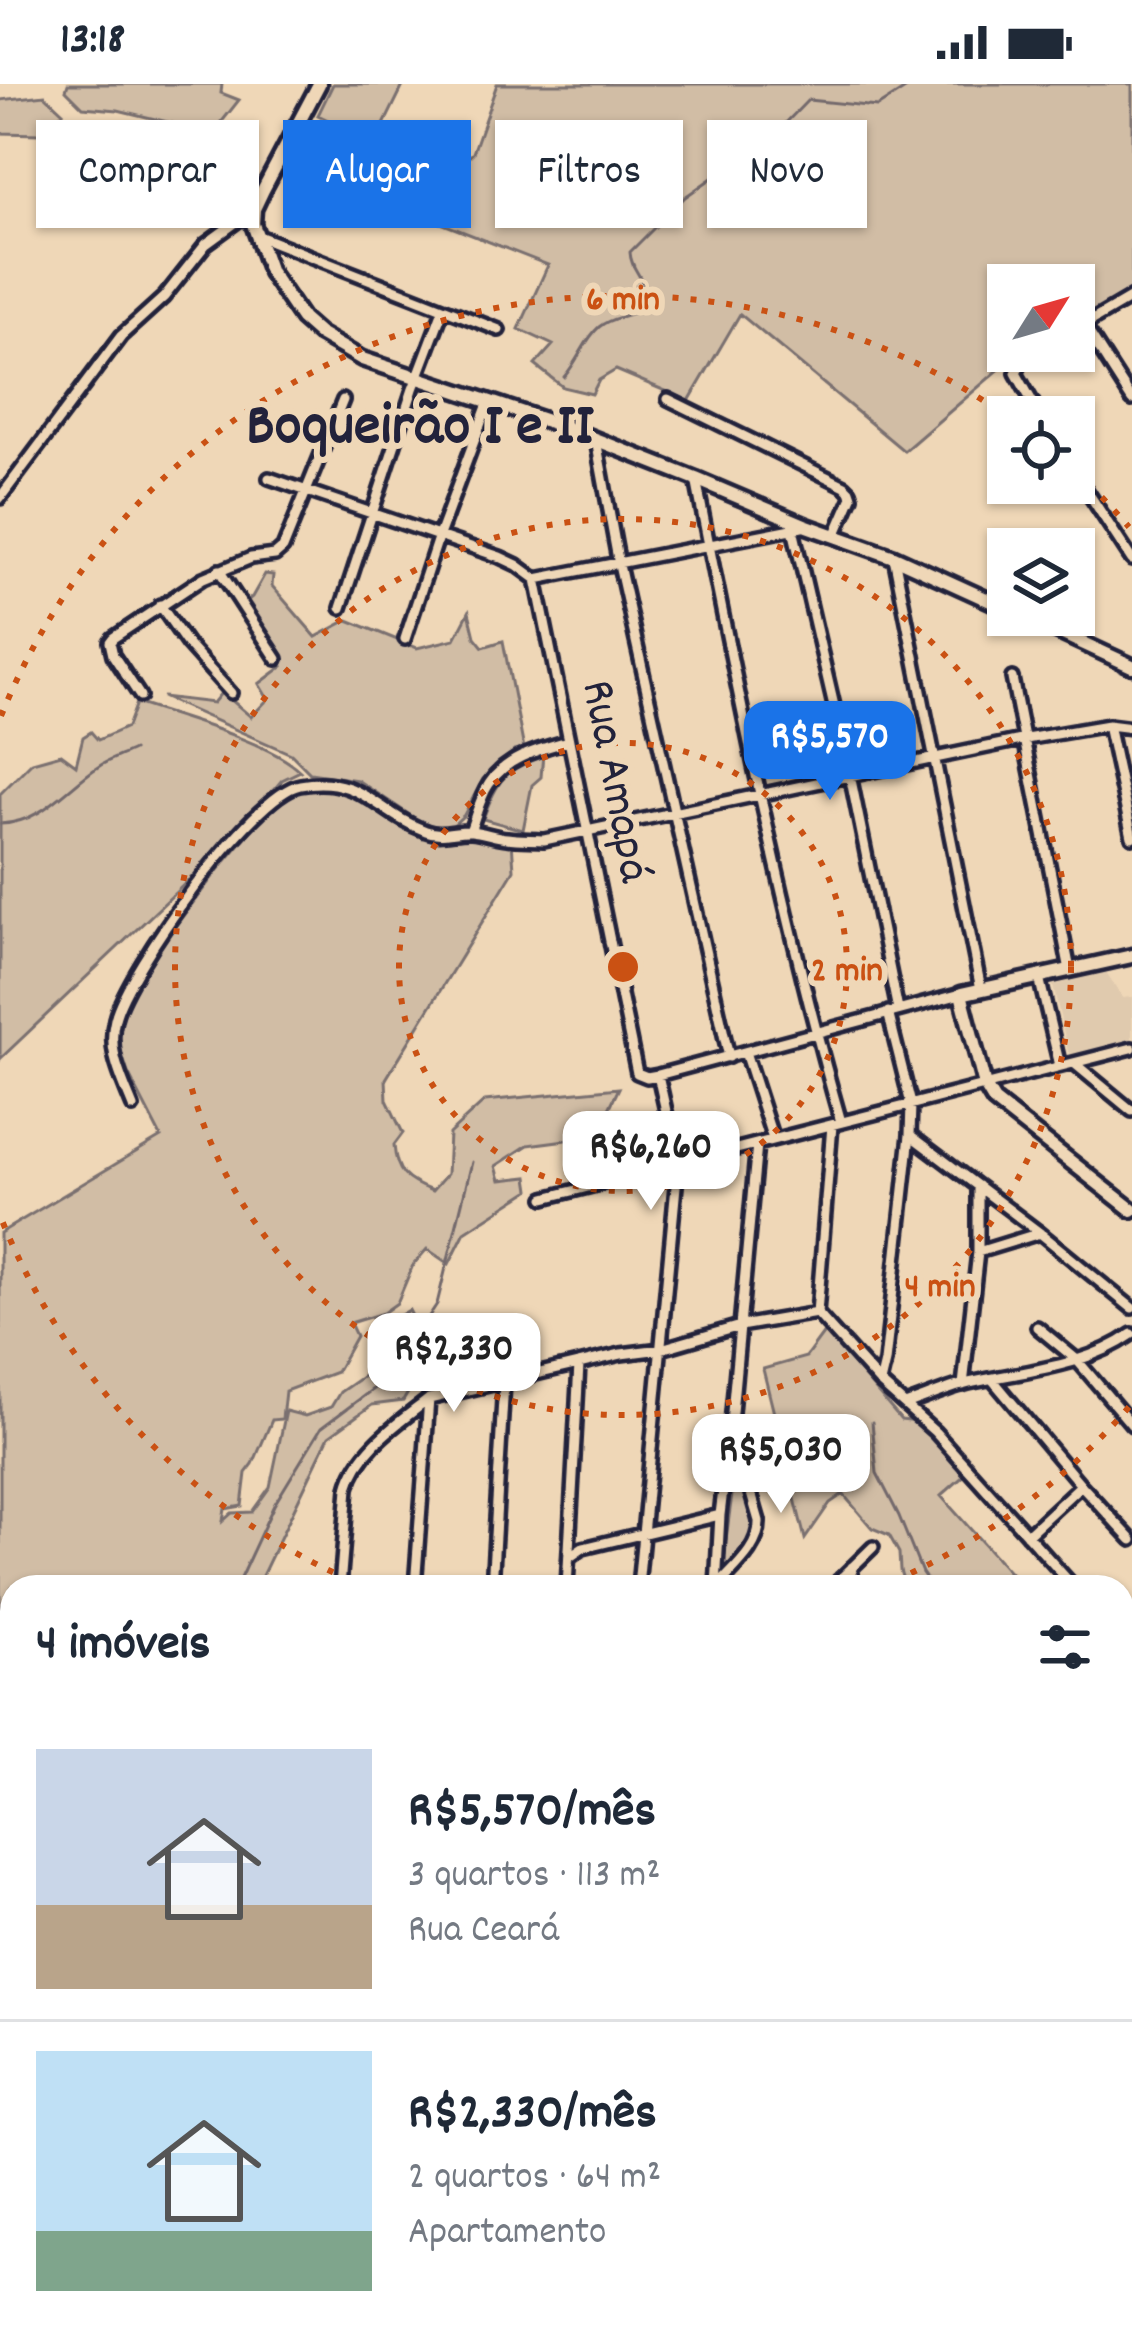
<!DOCTYPE html>
<html lang="pt">
<head>
<meta charset="utf-8">
<style>
	:root { --surface:#fff; --page:#f6f6f7; --text:#1f2937; --muted:#747a83; --line:#e0e1e3; --accent:#1a73e8 }
	body { margin:0; font-family:Dekko,sans-serif; background:var(--page); color:var(--text); height:100vh; display:flex; flex-direction:column; font-size:45px; white-space:nowrap }
	* { box-sizing:border-box; margin:0 }
	p { font-size:39px; color:var(--muted) }
	.icon { flex:none; width:66px; height:66px; fill:none; stroke:currentColor; stroke-width:2; stroke-linecap:round; stroke-linejoin:round }
	.map { position:relative; flex:1; overflow:hidden }
	.panel { position:absolute; left:0px; top:1491px; width:1134px; height:771px; display:flex; flex-direction:column; background:var(--surface); border-radius:36px 36px 0 0; box-shadow:0 3px 9px #0004 }
	.panel>* { flex:none }
	.banner { position:absolute; left:36px; top:36px; width:1062px; height:108px; display:flex; gap:24px }
	.needle { width:78px; rotate:53deg }
	.controls { position:absolute; left:987px; top:180px; display:grid; gap:24px }
	.controls a { display:grid; place-items:center; width:108px; height:108px; border-radius:0px; background:var(--surface); box-shadow:0 3px 9px #0004; font-size:60px }
	.price { position:absolute; translate:-50% -102px; padding:0 27px; border-radius:24px; background:#fff; color:#222; font-size:39px; line-height:78px; filter:drop-shadow(0 3px 6px #0008) }
	.price::after { content:''; position:absolute; left:50%; top:72px; width:36px; height:27px; margin-left:-18px; background:inherit; clip-path:polygon(0 0,100% 0,50% 100%) }
	.price.on { background:var(--accent); color:#fff }
	ul { padding:0; list-style:none }
	li { display:flex; align-items:center; gap:36px; height:300px; padding:0 36px }
	li+li { border-top:3px solid var(--line) }
	li span { display:grid; place-items:center; flex:none; width:336px; height:240px; border-radius:0px; color:#555 }
	li>.icon { margin-inline-start:auto }
	span .icon { width:144px; height:144px; fill:#fffc; stroke-width:1 }
	li b { font-size:51px }
	h2 { display:flex; justify-content:space-between; align-items:center; height:144px; padding:0 36px; font-size:51px }
	.tag { padding:0 42px; border-radius:0px; background:var(--surface); box-shadow:0 3px 9px #0004; font-size:42px; line-height:108px }
	.tag.on { background:var(--accent); color:#fff }
	.status { display:flex; justify-content:space-between; align-items:center; height:84px; padding:0 60px; background:var(--surface); direction:ltr }
	.status svg { height:33px; fill:currentColor }
	.map>svg:first-child { display:block }
</style>
</head>
<body>
<div class="status"><b>13:18</b><svg viewBox="0 0 49 12"><path d="M0 12V9h3v3zM5 12V6h3v6zM10 12V3h3v9zM15 12V0h3v12zM26 1h20v11H26zM47 4h2v5h-2z"/></svg></div>
<div class="map">
<svg width="1132" height="2260" viewBox="0 0 1132 2260">
	<rect width="100%" height="100%" fill="#efd7b7"/>
	<filter id="ink" filterUnits="userSpaceOnUse"><feTurbulence type="fractalNoise" baseFrequency=".00833" numOctaves="2"/><feDisplacementMap in="SourceGraphic" scale="24" xChannelSelector="R" yChannelSelector="G"/><feConvolveMatrix kernelMatrix="1 2 1 2 8 2 1 2 1" color-interpolation-filters="sRGB"/></filter>
	<g filter="url(#ink)">
		<path fill="#e0caae" d="M1106,888L1123,914L1132,913V956L1072,970L1068,967L1053,901Z"/>
		<path fill="#d1bda5" stroke="#7a7070" stroke-width="3" d="M68,0H222L221,9L239,16L213,49L118,26L83,23L66,6Z
			M333,0H404L375,59L318,31Z
			M497,0H1132V205L1074,240V201H1008V267H1028L1003,282L904,367L740,230L689,317L616,286L599,296L592,310L563,303L535,281L553,261L519,245L548,181L410,127L473,69Z
			M45,11L63,28L40,50L0,49V16Z
			M265,490L273,491L272,502L316,553L348,536L417,564L455,555L469,528L475,553L483,563L503,557L524,665L514,667L483,695L464,731L449,745L425,741L357,696L310,689L291,670L162,613L213,619L222,608L251,633L268,615L259,600L283,582L247,517L252,513Z
			M136,619C180,634 268,657 300,687L282,696L233,754L0,975V710L32,678L61,670L76,681L83,653L91,648L98,656L127,643Z
			M543,670L541,693L532,701L523,746L483,735C496,698 506,683 543,670Z
			M304,704H354L421,750L450,756L478,751L512,757L514,786L386,995L387,1016L403,1049L394,1061C396,1089 406,1097 432,1107L447,1090L449,1050L485,1017L619,1004L596,1052L528,1061L496,1082L500,1096L528,1093L530,1106L465,1148L449,1180L427,1165L413,1181L397,1219L383,1229L350,1239L356,1252L336,1288L285,1307L282,1335L272,1336L253,1380L246,1389L242,1422L225,1425L223,1437L232,1429L252,1428L270,1403L286,1327L305,1332L331,1323L340,1308L372,1286L389,1263L385,1240L409,1226L431,1270L403,1317L372,1321L329,1352L259,1498L261,1503H12V1814L0,1794V1149L161,1053L128,989L118,958L125,922L147,879L218,786L276,717Z
			M825,1247L901,1336L919,1338L966,1390L941,1412L1022,1503H905L900,1486L899,1469L889,1451L872,1444L843,1410L830,1419L805,1455L763,1285L806,1273Z
			M736,1381H739L757,1444L756,1452L724,1487L722,1485Z
			M1122,1708H1132V1897L1122,1856Z"/>
		<g fill="none" stroke-linecap="round" stroke-linejoin="round">
			<path stroke="#73696c" stroke-width="3" d="M564,293C578,277 585,255 599,243C613,231 632,234 644,222C649,192 631,190 630,168L685,113L776,49L808,16L877,23L913,0
				M0,740C42,739 66,704 98,683C108,676 121,672 133,666
				M872,1338L877,1389L899,1432L922,1489L932,1503
				M236,1503L274,1421L321,1344L389,1293L437,1220L472,1078
				M1122,1672L1132,1680
				M0,1895L12,1873
				M0,2162H12"/>
			<defs>
				<path id="minor" d="M256,151L499,246
					M1084,241L1132,316
					M1074,247L1132,213
					M1040,267L1022,278L1016,289L1041,333
					M668,315L845,402L850,407L852,413L835,452
					M596,356L619,481L729,973
					M1074,387L1132,476
					M269,394L500,473L517,481L536,495L807,442
					M696,395C738,610 781,827 841,1038
					M0,414L121,252L164,213L206,160L254,125
					M793,445L850,691L898,926
					M894,473L981,905
					M219,486L277,575
					M536,495L637,989L647,993L658,991L961,910
					M160,521L188,561L231,609
					M341,524L413,305L443,226
					M405,555L438,454L489,317
					M1012,594L1070,886
					M140,612L113,571L110,558L113,554L203,494L251,474L275,471L283,464L343,316
					M1108,641L1132,753
					M470,747C476,732 480,713 489,700C506,673 540,665 568,657
					M1039,893L1060,982
					M745,968L773,1055
					M1074,979L1132,1027
					M133,1023C121,993 107,966 115,935C127,886 253,710 300,701C360,689 378,730 426,747C441,753 456,746 471,747C483,748 495,753 507,754C520,756 532,755 544,756L1026,655L1108,641L1132,644
					M910,1051L1040,1149L1132,1224
					M545,1114L1132,964
					M978,1168L1040,1149
					M817,1229L880,1299L935,1348L1074,1503
					M817,1229L832,1041
					M1037,1243L1077,1276L1132,1341
					M992,1295L1081,1401L1132,1456
					M880,1299L885,1278L910,1051L911,1020L888,928
					M963,1301L978,1168V1102
					M905,1321C926,1314 947,1304 969,1299C1023,1287 1086,1283 1132,1250
					M1027,1451L1081,1401
					M570,1473L583,1464L720,1431
					M340,1503L348,1404C358,1365 400,1338 429,1315
					M415,1503L429,1315L621,1270L661,1265L740,1242L817,1229
					M492,1503L504,1298
					M567,1503L579,1281
					M638,1503L678,1081L658,991
					M716,1503L720,1431L731,1339L757,1060
					M717,1503C734,1484 760,1464 759,1437L733,1347
					M832,1503L873,1463
					M852,1503V1483
					M1122,1557L1132,1568
					M1122,1660L1132,1656
					M0,2053L12,2011
					M1122,2175L1132,2169
					M1075,2250L1082,2260
					M480,2260L481,2250
					M990,2260L1006,2250"/>
				<path id="tertiary" d="M319,0L263,106L254,125L253,140L270,188L302,235L319,250L362,275L559,341L696,395L807,442L894,473L1008,525
					M1022,531L1132,582
					M1132,872L961,910L985,1002L994,1017L1132,1126"/>
			</defs>
			<use href="#minor" stroke="#22223b" stroke-width="18"/>
			<use href="#tertiary" stroke="#22223b" stroke-width="21"/>
			<use href="#minor" stroke="#efd7b7" stroke-width="9"/>
			<use href="#tertiary" stroke="#efd7b7" stroke-width="12"/>
		</g>
	</g>
	<g fill="none" stroke="#ca5113" stroke-width="6" stroke-dasharray="6 12">
		<circle cx="623" cy="883" r="224"/>
		<circle cx="623" cy="883" r="448"/>
		<path d="M1129 1323A671 671 0 0 1 880 1503M366 1503A671 671 0 0 1 1 1134M1 632A671 671 0 0 1 1008 333M1076 388A671 671 0 0 1 1129 443"/>
	</g>
	<g text-anchor="middle" dominant-baseline="central" stroke-width="12" stroke-linejoin="round" paint-order="stroke">
		<g font-size="48" fill="#22223b" stroke="#efd7b7">
			<text transform="translate(613 698) rotate(79)">Rua Amapá</text>
		</g>
		<g font-size="60" font-weight="bold" fill="#22223b" stroke="#efd7b7">
			<text x="420" y="346">Boqueirão I e II</text>
		</g>
	</g>
	<circle cx="623" cy="883" r="18" fill="#ca5113" stroke="#efd7b7" stroke-width="6"/>
	<g font-size="36" text-anchor="middle" font-weight="bold" fill="#ca5113" stroke="#efd7b7" stroke-width="12" stroke-linejoin="round" paint-order="stroke">
		<text x="623" y="225">6 min</text>
		<text x="847" y="896">2 min</text>
		<text x="940" y="1212">4 min</text>
	</g>
</svg>
<div class="controls">
<a><svg class="needle" viewBox="-14 -14 28 28"><path d="M0-13l5 13h-10z" fill="#e53935"/><path d="M0 13l5-13h-10z" fill="#747a83"/></svg></a>
<a><svg class="icon" aria-label="locate" viewBox="0 0 24 24"><circle cx="12" cy="12" r="6"/><path d="M12 2v4M12 18v4M2 12h4M18 12h4"/></svg></a>
<a><svg class="icon" aria-label="layers" viewBox="0 0 24 24"><path d="M12 4l9 5-9 5-9-5zM3 14l9 5 9-5"/></svg></a>
</div>
<b class="price on" style="left:830px;top:719px">R$5,570</b>
<b class="price" style="left:651px;top:1129px">R$6,260</b>
<b class="price" style="left:454px;top:1331px">R$2,330</b>
<b class="price" style="left:781px;top:1432px">R$5,030</b>
<div class="banner">
<a class="tag">Comprar</a>
<a class="tag on">Alugar</a>
<a class="tag">Filtros</a>
<a class="tag">Novo</a>
</div>
<section class="panel">
<h2>4 imóveis<svg class="icon" aria-label="filters" viewBox="0 0 24 24"><path d="M4 7h16M4 17h16"/><circle cx="9" cy="7" r="2"/><circle cx="15" cy="17" r="2"/></svg></h2>
<ul>
<li><span style="background:linear-gradient(#c9d6e8 65%,#b9a48a 0)"><svg class="icon" aria-label="home" viewBox="0 0 24 24"><path d="M3 11l9-7 9 7M6 9v11h12V9"/></svg></span><div><b>R$5,570/mês</b><p>3 quartos · 113 m²</p><p>Rua Ceará</p></div></li>
<li><span style="background:linear-gradient(#bfe0f5 75%,#7fa58c 0)"><svg class="icon" aria-label="home" viewBox="0 0 24 24"><path d="M3 11l9-7 9 7M6 9v11h12V9"/></svg></span><div><b>R$2,330/mês</b><p>2 quartos · 64 m²</p><p>Apartamento</p></div></li>
</ul>
</section>
</div>
</body>
</html>
